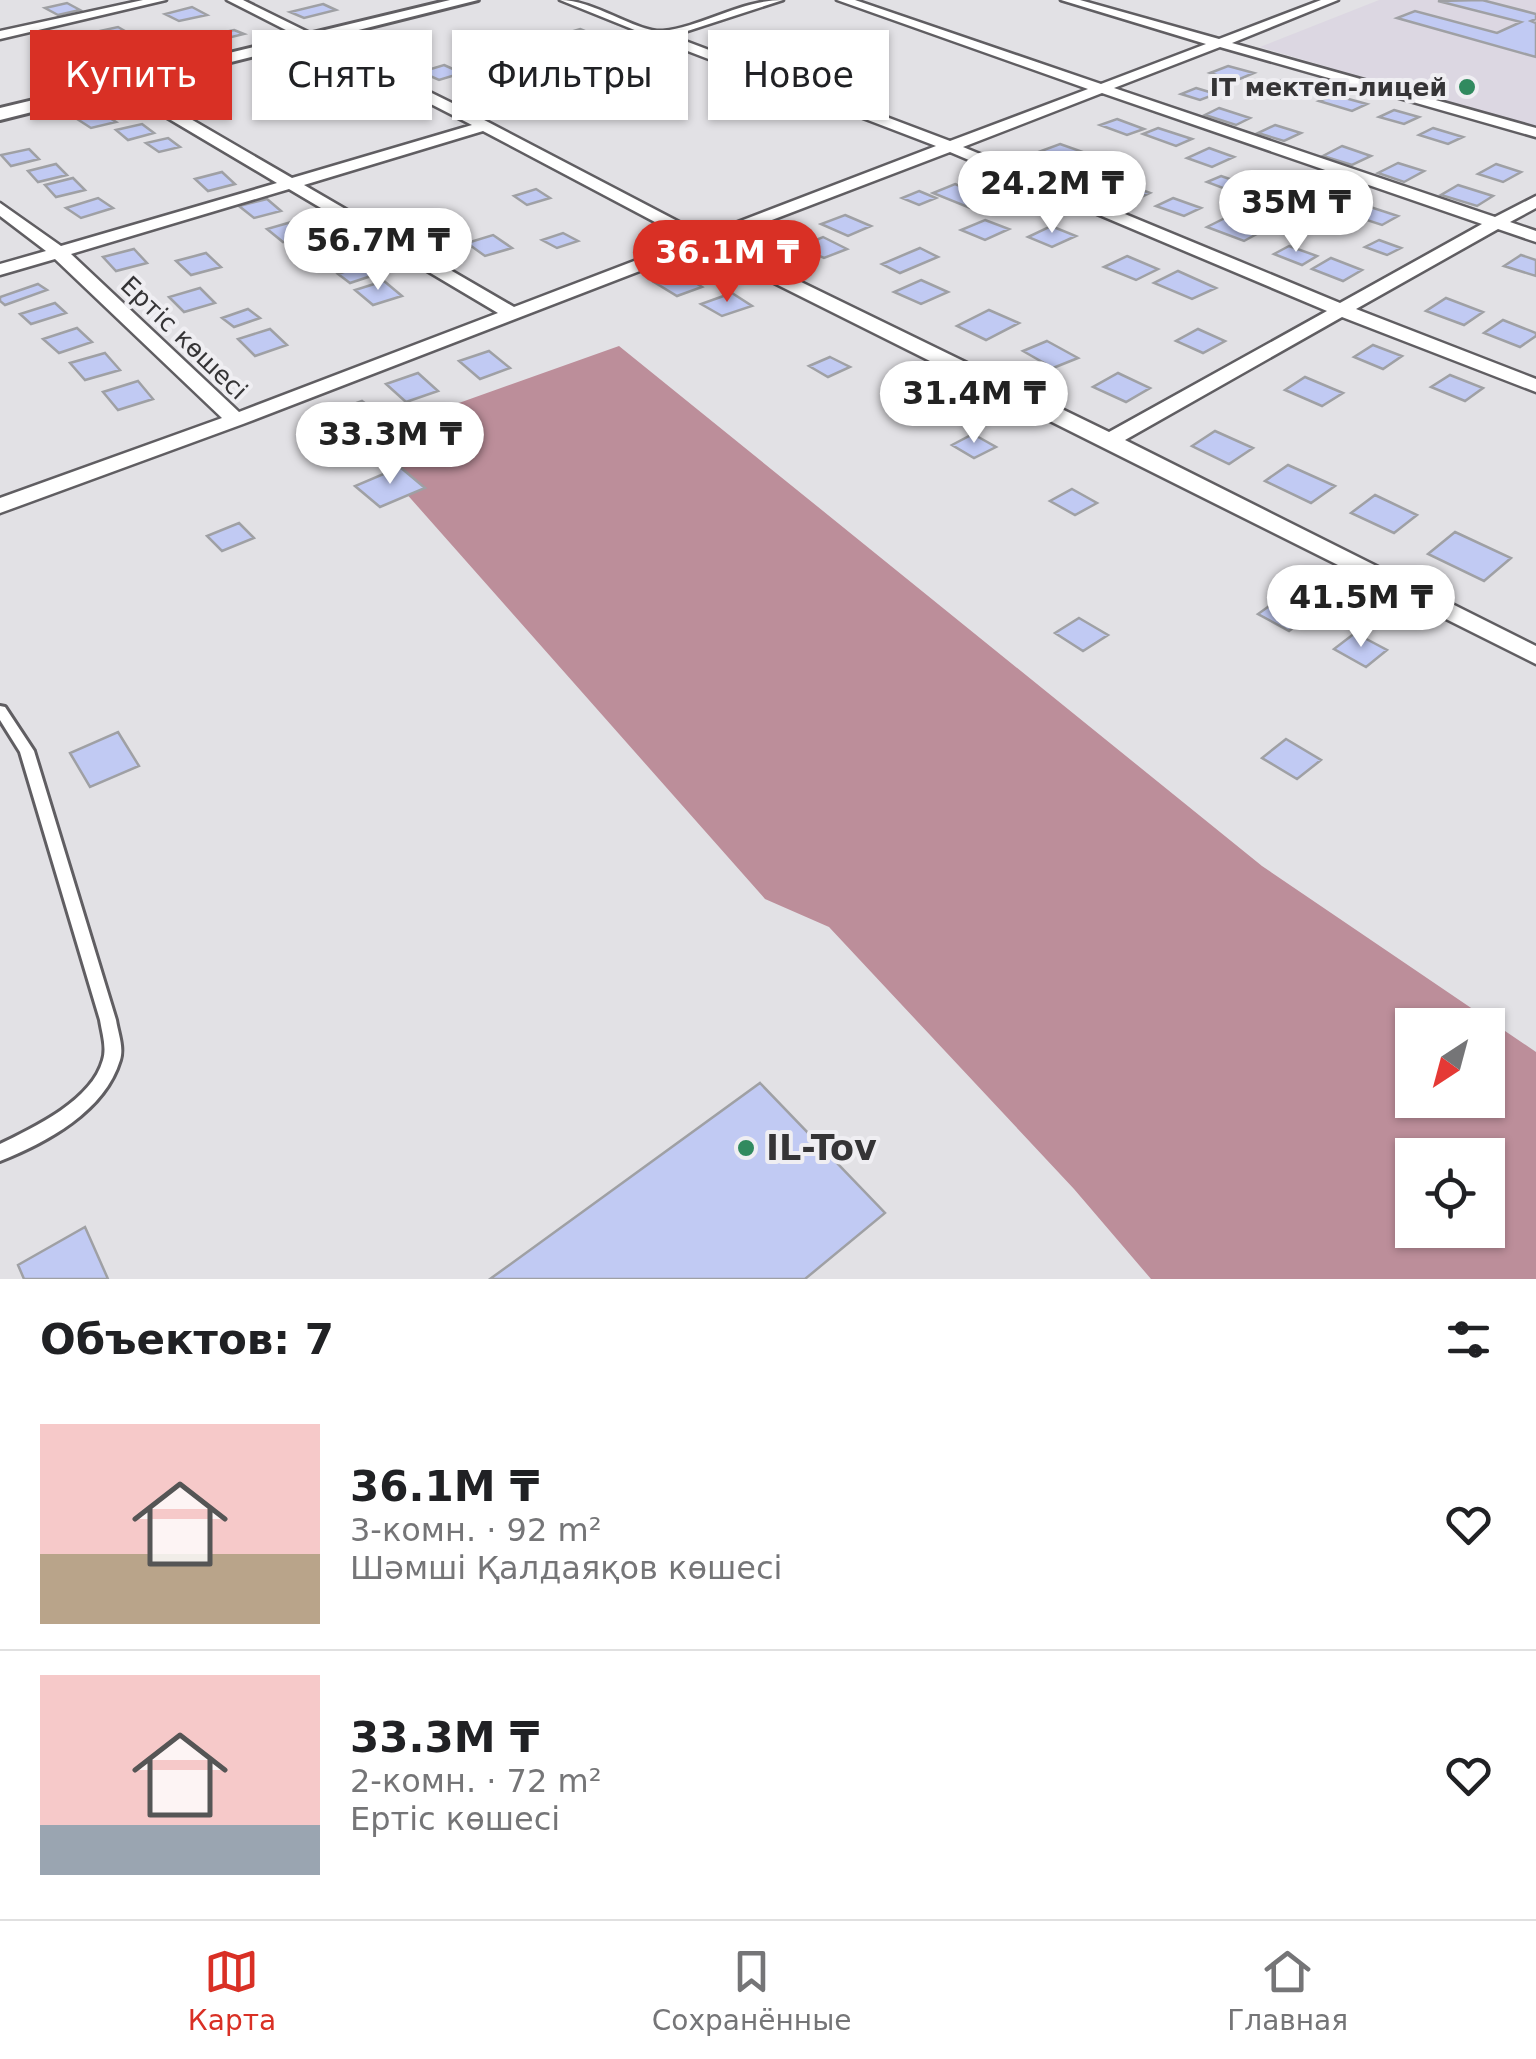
<!DOCTYPE html>
<html lang="ru">
<head>
<meta charset="utf-8">
<style>
	:root { --surface:#fff; --page:#f2f2f2; --text:#202124; --muted:#757577; --line:#e0e0e0; --accent:#d93025 }
	body { margin:0; font-family:"DejaVu Sans",sans-serif; background:var(--page); color:var(--text); height:100vh; display:flex; flex-direction:column; font-size:38px; white-space:nowrap }
	* { box-sizing:border-box; margin:0 }
	p { font-size:32px; color:var(--muted) }
	.icon { flex:none; width:55px; height:55px; fill:none; stroke:currentColor; stroke-width:2; stroke-linecap:round; stroke-linejoin:round }
	.map { position:relative; height:1279px; overflow:hidden }
	.sheet { display:flex; flex-direction:column; background:var(--surface); flex:1 }
	.sheet>* { flex:none }
	.guide { position:absolute; left:30px; top:30px; width:1000px; height:90px; display:flex; gap:20px }
	.needle { width:65px; rotate:216deg }
	.fabs { position:absolute; left:1395px; top:1008px; display:grid; gap:20px }
	.fabs a { display:grid; place-items:center; width:110px; height:110px; border-radius:0px; background:var(--surface); box-shadow:0 2px 8px #0004; font-size:50px }
	.price { position:absolute; translate:-50% -85px; padding:0 22px; border-radius:35px; background:#fff; color:#222; font-size:32px; line-height:65px; filter:drop-shadow(0 2px 5px #0008) }
	.price::after { content:''; position:absolute; left:50%; top:60px; width:30px; height:22px; margin-left:-15px; background:inherit; clip-path:polygon(0 0,100% 0,50% 100%) }
	.price.active { background:var(--accent); color:#fff }
	ul { padding:0; list-style:none }
	li { display:flex; align-items:center; gap:30px; height:250px; padding:0 40px }
	li+li { border-top:2px solid var(--line) }
	li span { display:grid; place-items:center; flex:none; width:280px; height:200px; border-radius:0px; color:#555 }
	li>.icon { margin-inline-start:auto }
	span .icon { width:120px; height:120px; fill:#fffc; stroke-width:1 }
	li b { font-size:42px }
	h2 { display:flex; justify-content:space-between; align-items:center; height:120px; padding:0 40px; font-size:42px }
	.chip { padding:0 35px; border-radius:0px; background:var(--surface); box-shadow:0 2px 8px #0004; font-size:35px; line-height:90px }
	.chip.active { background:var(--accent); color:#fff }
	.tabs { display:flex; justify-content:space-around; align-items:center; height:140px; border-top:2px solid var(--line); background:var(--surface); font-size:28px; color:var(--muted) }
	.tabs a { display:grid; justify-items:center; gap:5px }
	.tabs .active { color:var(--accent) }
	.map>svg:first-child { display:block }
</style>
</head>
<body>
<div class="map">
<svg width="1536" height="1279" viewBox="0 0 1536 1279">
	<rect width="100%" height="100%" fill="#e2e1e5"/>
	<path fill="#dcd7e2" d="M1379,0H1536V128L1260,47Z"/>
	<path fill="#bc8e9a" fill-rule="evenodd" d="M619,346L1262,866L1536,1052V1279H1151L1074,1189L829,927L765,899L358,439ZM1412,1025H1488V1100H1412ZM1412,1155H1488V1230H1412Z"/>
	<path fill="#c1caf3" stroke="#9fa0a4" stroke-width="2.5" d="M1482,0L1536,14V19L1531,21L1536,23V57L1397,18L1415,11L1497,33L1521,22L1438,1Z
		M67,3L80,10L58,15L45,8Z
		M323,4L336,10L304,18L290,12Z
		M192,7L207,15L179,21L165,14Z
		M118,27L130,34L107,39L95,32Z
		M580,29L601,38L582,43L560,35Z
		M234,30L244,34L207,43L198,38Z
		M88,35L100,41L74,47L63,40Z
		M399,38L413,44L390,51L376,44Z
		M189,40L204,48L176,55L161,47Z
		M557,41L576,49L554,56L535,48Z
		M845,49L885,64L821,84L807,79L846,66L820,57Z
		M144,51L158,59L133,65L119,57Z
		M444,65L462,73L439,80L421,72Z
		M1228,66L1254,73L1235,81L1210,73Z
		M1282,80L1309,88L1298,93L1270,85Z
		M1196,88L1216,94L1200,100L1181,94Z
		M1334,95L1367,104L1352,111L1319,101Z
		M1219,108L1250,118L1236,125L1205,115Z
		M1394,110L1419,117L1404,124L1379,117Z
		M99,111L116,122L91,128L74,117Z
		M1117,119L1144,129L1127,135L1100,125Z
		M142,124L154,133L128,140L116,130Z
		M1275,125L1301,133L1284,141L1258,133Z
		M1158,128L1192,139L1176,146L1143,134Z
		M1433,128L1463,137L1448,144L1419,135Z
		M168,138L180,147L159,152L146,143Z
		M1060,144L1083,152L1064,160L1041,151Z
		M1342,146L1371,156L1352,165L1323,156Z
		M1209,148L1234,157L1212,167L1187,158Z
		M29,149L39,159L11,166L1,155Z
		M1079,161L1103,170L1083,179L1059,170Z
		M1398,163L1424,171L1404,182L1378,173Z
		M56,164L67,175L38,182L28,171Z
		M1496,164L1521,172L1503,182L1478,174Z
		M222,172L235,184L208,191L195,179Z
		M1221,176L1250,186L1236,193L1207,182Z
		M73,178L85,190L56,197L45,185Z
		M1115,180L1150,193L1133,201L1097,187Z
		M955,184L992,199L970,208L933,193Z
		M1310,184L1342,195L1326,203L1294,192Z
		M1458,185L1493,196L1477,206L1441,195Z
		M536,189L550,198L527,205L514,196Z
		M919,191L936,198L919,205L902,198Z
		M98,198L113,208L81,218L66,208Z
		M1173,198L1201,208L1184,216L1156,206Z
		M267,199L281,211L254,218L239,206Z
		M1361,204L1398,216L1382,225L1345,213Z
		M845,215L871,226L848,236L821,224Z
		M1229,216L1266,229L1244,241L1207,227Z
		M985,220L1009,229L985,240L961,230Z
		M295,221L311,234L283,242L267,229Z
		M1051,226L1076,236L1052,247L1028,237Z
		M563,233L578,241L557,248L542,240Z
		M493,235L512,248L485,256L467,243Z
		M823,237L847,249L824,258L799,247Z
		M327,238L343,251L315,259L299,246Z
		M1379,240L1401,248L1387,255L1365,247Z
		M1289,246L1317,256L1302,265L1274,254Z
		M920,248L938,257L900,273L882,264Z
		M134,249L147,263L116,271L103,257Z
		M206,253L221,267L191,275L176,261Z
		M1521,255L1536,260V276L1504,266Z
		M1127,256L1158,269L1136,280L1104,267Z
		M1331,258L1362,270L1343,281L1312,269Z
		M361,266L374,275L350,283L338,274Z
		M1178,271L1216,288L1192,299L1154,283Z
		M680,273L702,287L677,296L654,282Z
		M921,280L948,292L921,304L894,292Z
		M384,281L402,296L373,305L355,290Z
		M38,284L47,290L5,305L0,301V297Z
		M200,288L215,303L184,312L169,297Z
		M732,293L752,306L722,316L701,304Z
		M1446,298L1483,312L1464,325L1426,311Z
		M55,303L66,313L31,324L20,314Z
		M248,309L260,318L234,327L222,318Z
		M989,310L1019,323L986,340L957,326Z
		M1503,320L1536,333V336L1520,347L1484,333Z
		M77,328L92,342L59,353L43,339Z
		M270,329L287,345L255,356L238,339Z
		M1198,329L1225,341L1203,353L1176,341Z
		M1047,341L1078,358L1053,368L1023,351Z
		M1373,345L1402,356L1383,369L1354,357Z
		M489,351L510,368L480,379L459,361Z
		M105,353L120,370L85,380L70,363Z
		M830,357L850,367L828,377L809,366Z
		M418,373L438,391L406,402L386,384Z
		M1118,373L1150,388L1126,402L1093,387Z
		M1450,375L1483,388L1465,401L1431,387Z
		M1305,377L1343,393L1322,406L1285,390Z
		M138,381L153,399L118,410L103,392Z
		M362,401L377,412L350,423L335,411Z
		M1215,431L1253,448L1229,464L1192,446Z
		M973,434L996,447L974,458L952,445Z
		M1288,465L1335,486L1311,503L1265,481Z
		M400,467L425,488L380,507L355,486Z
		M1072,489L1097,503L1075,515L1050,501Z
		M1375,495L1417,515L1394,533L1351,513Z
		M239,523L254,538L222,551L207,536Z
		M1455,532L1511,558L1484,581L1428,554Z
		M1279,599L1310,615L1289,631L1258,614Z
		M1079,618L1108,635L1083,651L1055,633Z
		M1355,633L1387,650L1366,667L1334,649Z
		M118,732L139,766L90,787L70,753Z
		M1286,739L1321,760L1297,779L1262,758Z
		M760,1083L885,1213L805,1279H490Z
		M85,1227L108,1279H24L18,1265Z"/>
	<g fill="none" stroke-linecap="round" stroke-linejoin="round">
		<defs>
			<path id="service" d="M0,706L5,707L34,751L116,1020C118,1033 124,1047 120,1060C105,1111 46,1143 0,1161V1144C35,1127 92,1100 103,1060C107,1047 102,1033 100,1020L20,752L0,720Z"/>
			<path id="minor" d="M143,0H166L0,39V31Z
				M227,0H243L454,104L558,72L591,52L647,35L560,0C594,0 638,33 663,31C704,26 741,0 783,0L672,36L950,141L1088,89L837,0H855L1101,84L1206,44L1061,0H1080L1219,39L1321,0H1338L1232,43L1536,128V137L1220,47L1114,88L1495,217L1536,196V208L1510,222L1536,231V242L1498,229L1356,309L1536,379V392L1342,317L1125,440L1536,646V664L702,247L243,424L0,513V498L222,418L55,259L0,275V264L46,251L0,216V203L61,246L277,183L117,88V82H127L292,178L472,125ZM659,40L936,146L704,235L465,110L568,78L601,58ZM1102,93L1482,224L1340,303L963,147ZM483,131L689,240L514,307L304,185ZM950,152L1327,311L1109,432L717,241ZM289,189L498,313L239,412L71,254Z"/>
			<path id="tertiary" d="M450,0H478L0,120V108Z"/>
		</defs>
		<use href="#service" stroke="#605e62" stroke-width="6"/>
		<use href="#minor" stroke="#605e62" stroke-width="5"/>
		<use href="#tertiary" stroke="#605e62" stroke-width="6"/>
		<use href="#service" fill="#fff" fill-rule="evenodd"/>
		<use href="#minor" fill="#fff" fill-rule="evenodd"/>
		<use href="#tertiary" fill="#fff" fill-rule="evenodd"/>
	</g>
	<g fill="#318a5f" stroke="#efeef2" stroke-width="4">
		<circle cx="1467" cy="87" r="10"/>
		<circle cx="746" cy="1148" r="10"/>
	</g>
	<g text-anchor="middle" dominant-baseline="central" stroke-width="8" stroke-linejoin="round" paint-order="stroke">
		<g font-size="25" font-weight="bold" fill="#353436" stroke="#efeef2" text-anchor="end">
			<text x="1447" y="87">IT мектеп-лицей</text>
		</g>
		<g font-size="25" fill="#353436" stroke="#efeef2">
			<text transform="translate(184 338) rotate(44)">Ертіс көшесі</text>
		</g>
		<g font-size="35" font-weight="bold" fill="#353436" stroke="#efeef2" text-anchor="start">
			<text x="766" y="1148">IL-Tov</text>
		</g>
	</g>
</svg>
<div class="fabs">
<a><svg class="needle" viewBox="-14 -14 28 28"><path d="M0-13l5 13h-10z" fill="#e53935"/><path d="M0 13l5-13h-10z" fill="#757577"/></svg></a>
<a><svg class="icon" aria-label="locate" viewBox="0 0 24 24"><circle cx="12" cy="12" r="6"/><path d="M12 2v4M12 18v4M2 12h4M18 12h4"/></svg></a>
</div>
<b class="price" style="left:1052px;top:236px">24.2M ₸</b>
<b class="price" style="left:1296px;top:255px">35M ₸</b>
<b class="price" style="left:378px;top:293px">56.7M ₸</b>
<b class="price active" style="left:727px;top:305px">36.1M ₸</b>
<b class="price" style="left:974px;top:446px">31.4M ₸</b>
<b class="price" style="left:390px;top:487px">33.3M ₸</b>
<b class="price" style="left:1361px;top:650px">41.5M ₸</b>
<div class="guide">
<a class="chip active">Купить</a>
<a class="chip">Снять</a>
<a class="chip">Фильтры</a>
<a class="chip">Новое</a>
</div>
</div>
<section class="sheet">
<h2>Объектов: 7<svg class="icon" aria-label="filters" viewBox="0 0 24 24"><path d="M4 7h16M4 17h16"/><circle cx="9" cy="7" r="2"/><circle cx="15" cy="17" r="2"/></svg></h2>
<ul>
<li><span style="background:linear-gradient(#f6c9c9 65%,#b9a48a 0)"><svg class="icon" aria-label="home" viewBox="0 0 24 24"><path d="M3 11l9-7 9 7M6 9v11h12V9"/></svg></span><div><b>36.1M ₸</b><p>3-комн. · 92 m²</p><p>Шәмші Қалдаяқов көшесі</p></div><svg class="icon" aria-label="heart" viewBox="0 0 24 24"><path d="M12 20l-8-8c-3-5 5-10 8-4 3-6 11-1 8 4z"/></svg></li>
<li><span style="background:linear-gradient(#f6c9c9 75%,#9aa5b1 0)"><svg class="icon" aria-label="home" viewBox="0 0 24 24"><path d="M3 11l9-7 9 7M6 9v11h12V9"/></svg></span><div><b>33.3M ₸</b><p>2-комн. · 72 m²</p><p>Ертіс көшесі</p></div><svg class="icon" aria-label="heart" viewBox="0 0 24 24"><path d="M12 20l-8-8c-3-5 5-10 8-4 3-6 11-1 8 4z"/></svg></li>
</ul>
</section>
<nav class="tabs">
<a class="active"><svg class="icon" aria-label="map" viewBox="0 0 24 24"><path d="M3 6l6-2 6 2 6-2v14l-6 2-6-2-6 2zM9 4v14M15 6v14"/></svg>Карта</a>
<a><svg class="icon" aria-label="saved" viewBox="0 0 24 24"><path d="M7 4h10v16l-5-4-5 4z"/></svg>Сохранённые</a>
<a><svg class="icon" aria-label="home" viewBox="0 0 24 24"><path d="M3 11l9-7 9 7M6 9v11h12V9"/></svg>Главная</a>
</nav>
</body>
</html>
